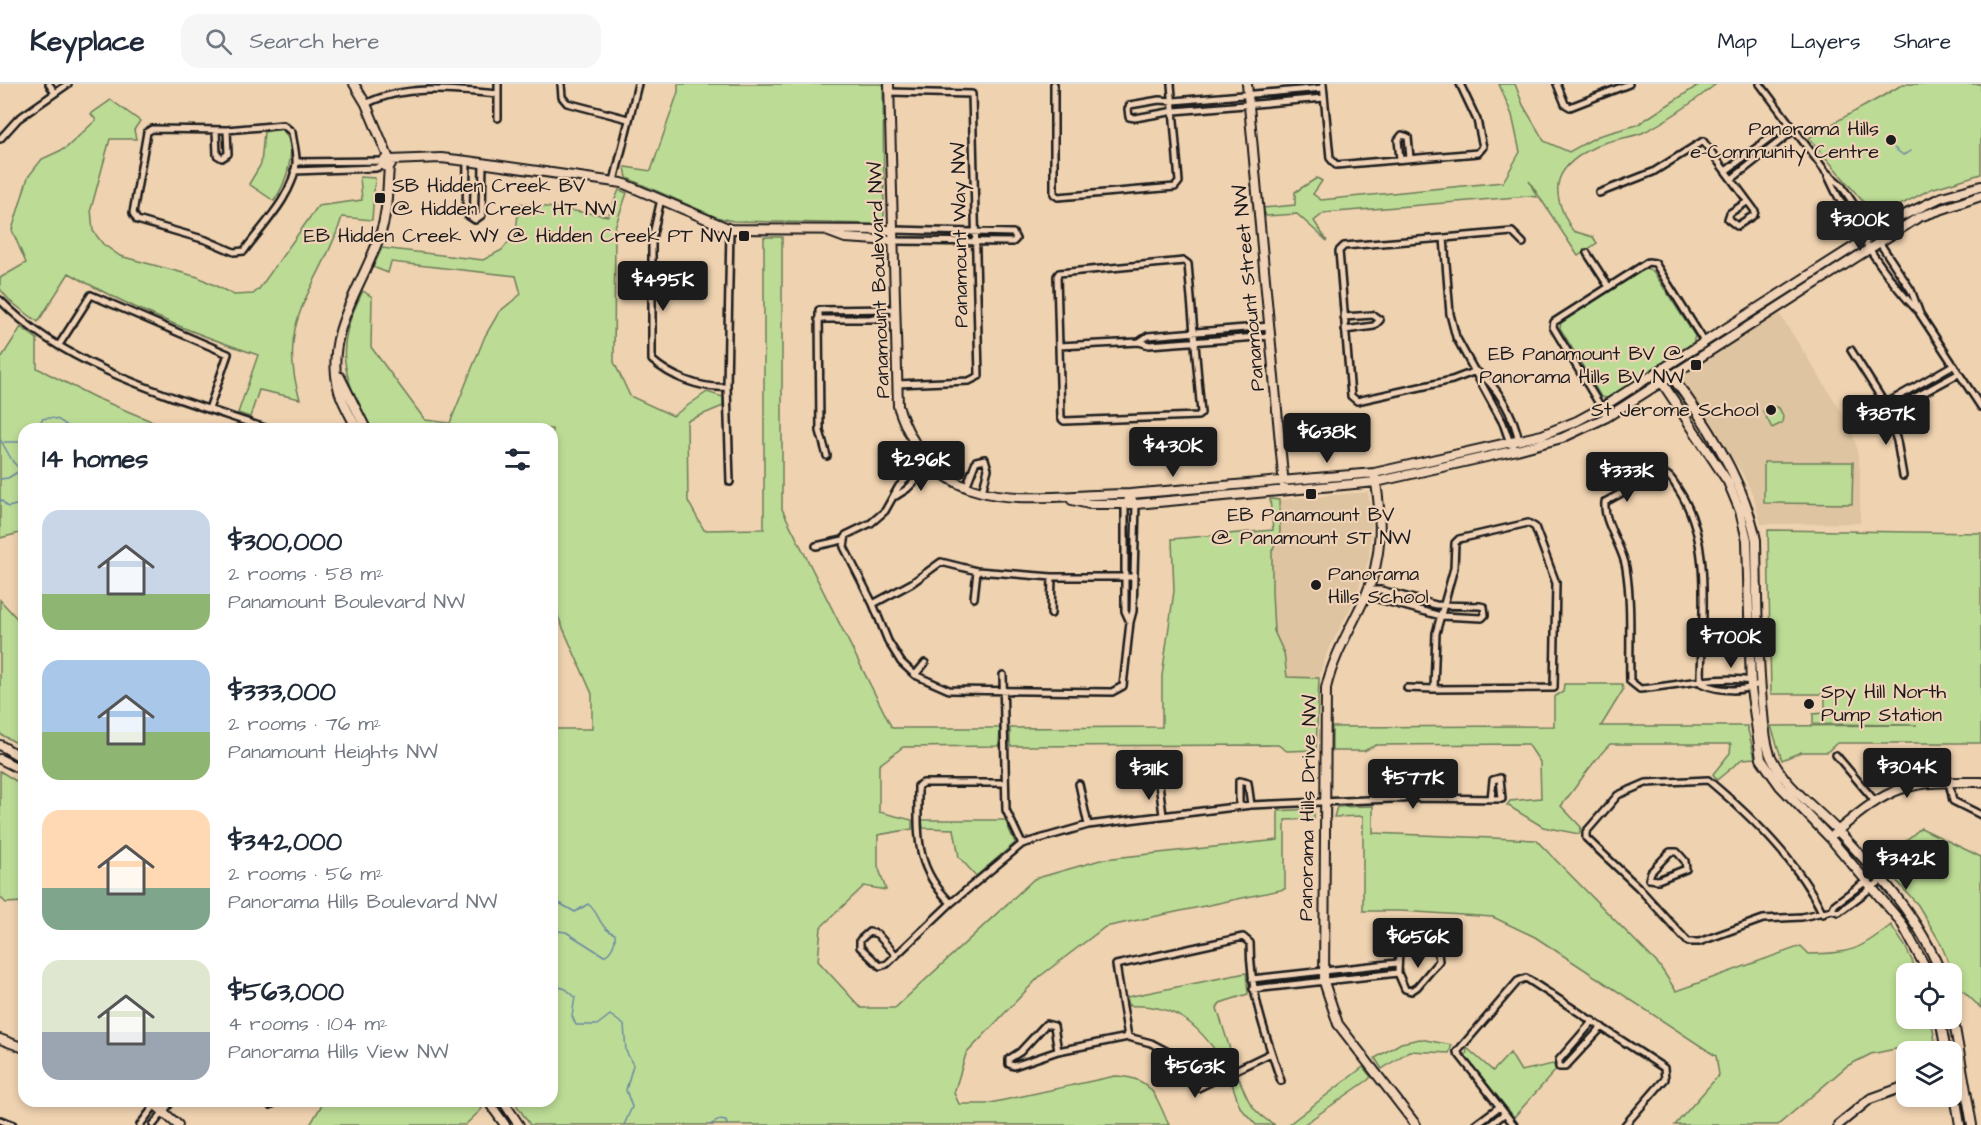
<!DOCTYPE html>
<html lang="en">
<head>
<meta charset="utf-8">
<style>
	:root { --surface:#fff; --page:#f6f6f7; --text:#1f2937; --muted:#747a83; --line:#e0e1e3; --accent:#1c1c1c }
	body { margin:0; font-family:"Architects Daughter",sans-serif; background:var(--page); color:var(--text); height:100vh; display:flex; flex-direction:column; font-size:22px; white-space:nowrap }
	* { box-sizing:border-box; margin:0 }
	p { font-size:20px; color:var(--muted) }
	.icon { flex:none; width:33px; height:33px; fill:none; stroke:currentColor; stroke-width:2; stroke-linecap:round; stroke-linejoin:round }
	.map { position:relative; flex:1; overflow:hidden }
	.side { position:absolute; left:18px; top:339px; width:540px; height:684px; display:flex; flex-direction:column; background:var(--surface); border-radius:18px; box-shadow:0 3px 9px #0003 }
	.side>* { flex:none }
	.fabs { position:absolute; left:1896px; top:879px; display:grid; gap:12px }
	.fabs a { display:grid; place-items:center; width:66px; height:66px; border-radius:12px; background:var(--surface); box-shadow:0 3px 9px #0003; font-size:30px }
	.price { position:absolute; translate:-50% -51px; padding:0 14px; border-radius:6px; background:var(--accent); color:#fff; font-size:20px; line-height:39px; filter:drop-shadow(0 2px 3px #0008) }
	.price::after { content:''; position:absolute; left:50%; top:36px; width:18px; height:14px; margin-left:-9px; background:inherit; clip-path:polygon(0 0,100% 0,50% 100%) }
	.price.current { background:#222; color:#fff }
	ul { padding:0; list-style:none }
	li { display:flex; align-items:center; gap:18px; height:150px; padding:0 24px }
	li span { display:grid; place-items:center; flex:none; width:168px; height:120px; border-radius:18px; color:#555 }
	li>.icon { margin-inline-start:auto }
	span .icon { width:72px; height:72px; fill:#fffc; stroke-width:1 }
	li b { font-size:26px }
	h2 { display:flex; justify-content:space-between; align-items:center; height:72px; padding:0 24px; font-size:26px }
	header { display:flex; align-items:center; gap:36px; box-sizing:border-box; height:84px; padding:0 30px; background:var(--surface); border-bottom:2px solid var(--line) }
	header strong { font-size:28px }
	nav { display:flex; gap:33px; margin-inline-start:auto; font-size:21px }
	.search { width:420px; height:54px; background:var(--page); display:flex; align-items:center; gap:15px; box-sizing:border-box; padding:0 21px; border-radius:18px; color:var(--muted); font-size:22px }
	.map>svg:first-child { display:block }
</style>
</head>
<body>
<header>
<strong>Keyplace</strong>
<div class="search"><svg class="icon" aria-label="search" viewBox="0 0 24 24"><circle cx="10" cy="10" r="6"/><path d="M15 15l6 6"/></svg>Search here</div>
<nav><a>Map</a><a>Layers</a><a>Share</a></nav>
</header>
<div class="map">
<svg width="1981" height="1041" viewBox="0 0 1981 1041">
	<rect width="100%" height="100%" fill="#efd2b0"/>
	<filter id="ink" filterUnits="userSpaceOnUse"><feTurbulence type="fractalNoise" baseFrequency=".0167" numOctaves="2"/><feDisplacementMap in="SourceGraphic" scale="12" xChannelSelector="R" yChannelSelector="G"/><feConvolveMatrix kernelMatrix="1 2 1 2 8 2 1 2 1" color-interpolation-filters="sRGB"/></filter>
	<g filter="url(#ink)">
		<path fill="#dec4a1" d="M1779,229L1847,336L1856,360L1860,385V439L1761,440L1753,411L1741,387L1676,293Z
			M1368,408L1372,436L1369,474L1355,515L1327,569L1319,594L1287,593L1284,569L1274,547L1272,507V467L1280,448L1279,416Z"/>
		<path fill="#bcdc95" stroke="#6c7c58" stroke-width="1.5" d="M678,0H883L884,136L878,140L733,137L716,133L627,94L625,83L651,87L678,8Z
			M1499,0H1515L1523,21L1544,57L1569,68L1598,52L1637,41L1700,0H1716C1696,16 1665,38 1642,49C1629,54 1614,55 1601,60C1554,81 1546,104 1573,147L1593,153L1597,159L1578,172L1529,97L1537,113L1529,112L1324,129L1314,137L1327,157L1297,130L1266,132L1263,124L1295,121V108L1317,94L1322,97L1313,110L1321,116L1503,98L1520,68L1512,31Z
			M1903,0H1981V90L1931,105L1883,130L1871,127L1809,54C1840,33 1872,20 1903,0Z
			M111,16L140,37L134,46L136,55H110L91,125L93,147L103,160L120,172L198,193L234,211L253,210L259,205L318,122L362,116L360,93L375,94L372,136L342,133C321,203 274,233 300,315L259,306L250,333L238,329L258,271C192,249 129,224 69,189L38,238L10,217L0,205V194L26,179L12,146L28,93L42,75L66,64L96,36L91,30Z
			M281,45C301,61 285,101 274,117L249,100L261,80L264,48Z
			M619,106L627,109L615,143L614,278L630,312L673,332L707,308L723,313V322L687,337L688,417L704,446L764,445V153H782V425L892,644H1000L999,662L903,663L879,681V728L912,736V745L878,751V782L886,806L864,802L821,843L818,877L861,924H895L1034,795L1104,775L1278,756V727L1309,725L1314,729V735L1285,736V805L1105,843L1039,893L966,970L954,1009L959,1020H986L1115,992C1152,993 1155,1011 1169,1041H530L514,1017H552V645H592V610L552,519V345H371C342,290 333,265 363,207L372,213L371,263L425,336L450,339L485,252L499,228L521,210L516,192L391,178L388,189L373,183L382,164L483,176L502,166L516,149L519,119L608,132Z
			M1645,184L1653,187L1695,252L1693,259L1608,314L1601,313L1560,244L1561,239Z
			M21,243L37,255V284L94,313L170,345H24V448L0,454V276Z
			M1772,322L1779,324L1783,332L1782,339L1772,344L1763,327Z
			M1764,378H1853L1852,420L1764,419Z
			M1270,415L1279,416L1280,448L1272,467V508L1274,547L1284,569L1287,593L1319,594L1316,666L1287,667L1278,661L1010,662V644L1162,643V592L1174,507L1172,455L1273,446Z
			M1768,446L1981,449V659H1837L1827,668H1801L1782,676L1771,642L1917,641L1813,640V630L1825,629V610H1771Z
			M0,516L24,542V663L0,650Z
			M1564,600H1622L1623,606L1601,642H1747L1755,674L1742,675L1717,696L1713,690L1730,669L1731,660H1610C1591,679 1578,701 1561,722L1581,743L1579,750L1543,743L1507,721L1510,717L1541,714L1540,678L1528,660L1376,661L1364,667H1332V643L1554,642V613L1563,608Z
			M0,687L24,702V818L6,819L0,813Z
			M1373,722V749L1536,756L1659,881L1676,907L1801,862L1809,870C1851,869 1858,867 1891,841L1905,862L1918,889L1906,890V934L1931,935L1935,957L1871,970L1847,982L1778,1041H1675L1719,991L1716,972L1535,853L1493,833L1401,827H1363V732L1334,733L1337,723Z
			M922,736H1005L1015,759L976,792L959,773L954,745L923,744Z
			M1921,744L1981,773V924L1959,903L1940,858L1918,821L1880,778Z
			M1246,889L1248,910L1220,919L1217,924L1235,981L1227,984C1203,945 1178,919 1129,922L1127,913Z
			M1420,955L1452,961L1449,969L1409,967L1382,985L1375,974L1401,959Z
			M1467,964L1493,987L1510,969L1521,987L1553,980L1556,986L1514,1033L1466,973Z
			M1363,983L1371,993L1368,996L1303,1041H1288Z
			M1238,991C1246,1014 1252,1029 1275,1041H1256L1240,1023L1230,994Z
			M324,1017H476L482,1025L465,1041H310Z"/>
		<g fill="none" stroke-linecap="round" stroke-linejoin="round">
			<path stroke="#6b88a2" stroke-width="1.5" d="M1894,64L1903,71L1911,67
				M39,345L42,335C55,332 61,336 70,345
				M0,355L13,378L21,386L8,394L0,395
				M4,358H24
				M0,415L8,423L24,419
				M552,815L575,828L588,820C600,829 599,845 615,850C616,858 612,868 604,872L566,848L558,847L552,852
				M552,901L566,905L575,913L572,932L576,941H597L610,931L624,941L626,967L633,981L626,1006L632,1023L624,1041
				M710,1041L719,1036L726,1037L727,1041"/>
			<defs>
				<path id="street" d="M49,0L55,9
					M498,0V34
					M561,0L562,13L567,19L628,35
					M1054,0V110L1058,113L1175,103L1179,98L1171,0
					M1323,0L1330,74L1336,81L1478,69L1483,63L1477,36L1460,0
					M1557,0L1565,20L1570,23L1629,0
					M1760,0L1826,88L1841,101L1911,206L1920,230L1981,323
					M1323,4L1174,17L1159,16L1130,21L1128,25L1129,33L1135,34L1175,27L1324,14
					M889,8L972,10L979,292L969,297L897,300
					M366,20C404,0 456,6 498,10
					M283,41L292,48C293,58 297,70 296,80C293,112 262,142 244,167L234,168L206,156L137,136L133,129L147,48L152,45L227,46Z
					M216,46L217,71L222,74L228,70L227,46
					M0,55L18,35L68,0
					M1400,75L1398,56L1402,51L1408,53L1410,74
					M467,77L466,130L475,136L482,131L483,79
					M296,78L383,77
					M1727,86L1789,39
					M294,87L376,84L383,81
					M1828,92C1847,134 1885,193 1917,226
					M1733,94L1794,46
					M614,97L638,0
					M1599,109L1653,88L1703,57L1755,127L1754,131L1737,142L1728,135L1730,129L1747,118
					M661,115L652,155V276C671,293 701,305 727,303
					M894,146L1013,149L1016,155L1013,158L894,157
					M1444,154L1512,148L1523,159
					M1587,169L1609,203
					M1184,177L1188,180L1201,329L1198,332L1064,337L1061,334L1057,192L1059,189Z
					M0,216C66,285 180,315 268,345
					M1344,233L1373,231L1380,236L1374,242L1345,246
					M818,235H895
					M1139,258L1148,252L1270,242
					M59,261L91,211L228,270L209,325
					M1059,262L1139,258L1149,261L1271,252
					M1851,266L1885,320L1897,357L1903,392
					M1476,287L1452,296L1357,317L1351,312L1339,167L1344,162L1444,154L1450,230L1456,253L1503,339L1510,359L1517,366
					M1476,287C1497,300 1515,334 1519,358
					M1885,320L1953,281
					M1888,328L1958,290
					M1607,333L1553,243L1554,238L1648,178L1655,179L1705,259
					M827,372L820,347L819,226L895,225
					M925,377L899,402L885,427L871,439L846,451L844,463L873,520L888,557L901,578L915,591L949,606L1112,608L1123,602L1130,538L1133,527L1136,420L1130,410
					M730,398L727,303L730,145
					M966,403L976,377L985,375L988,385L982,408
					M896,412L907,405L930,382
					M1528,439L1535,443L1556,499L1554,604L1434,605L1436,549L1454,484L1455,459L1459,455Z
					M816,462L843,456
					M1368,506H1381L1436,521L1480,522L1484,523L1485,531L1482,534L1441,532L1378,515L1374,508
					M974,514L977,487
					M873,520L912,499L941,478L977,487L1052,493H1134
					M1051,530L1052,493
					M1130,538L1125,527V420L1130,410
					M552,591V598
					M915,591L925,579
					M1003,591L1006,726L1022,760
					M1701,599C1701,537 1714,458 1678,405C1673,397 1669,388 1658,389L1605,418C1603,439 1623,463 1626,484C1632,521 1629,560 1630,597L1640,605C1676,602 1717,591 1752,597
					M1703,600C1719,607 1744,609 1760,599
					M1407,604L1434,605
					M1836,671L1874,716
					M1949,698L1953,717L1981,731
					M1079,700L1088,741
					M1159,700L1163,731
					M1404,715L1403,697L1406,693L1413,697L1414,714
					M1239,722V697L1248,699L1251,721
					M1670,768H1677L1685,777L1686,785L1658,796L1649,795L1651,788Z
					M951,819C914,783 918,751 918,702L923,699H1005
					M1832,826L1835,820L1876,790
					M1823,830C1798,777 1752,733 1708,696L1646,699L1618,711L1586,748V754L1638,803L1688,858H1699L1763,835L1802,833L1832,826L1839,828L1882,796
					M1406,863L1433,865L1438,869L1439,877L1417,903L1411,907L1405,905L1398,889L1399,867Z
					M895,870L877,850L869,848L860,856V863L880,882L887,880L951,819L1022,760L1088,741L1251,721L1414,714L1502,715L1500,694L1493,696L1491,715
					M1252,895L1397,879
					M1253,905L1398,889
					M1593,937L1559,976V983H1565L1602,943
					M1128,953L1116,881L1243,853L1250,859C1250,910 1265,949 1281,997
					M1058,967L1054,942L1046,940L1020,968L1009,975V980L1014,982L1058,967L1128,953L1151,959L1168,968L1198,1004L1271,969
					M265,1017L270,1021L278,1017
					M0,1036L13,1041
					M140,1041L158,1017
					M153,1041L172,1017
					M1475,1041L1499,1023
					M1490,1041L1504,1030
					M1514,1041L1457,968L1518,897L1526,894L1664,984L1665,995L1625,1041"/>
				<path id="secondary" d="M354,0L366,20L389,75
					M889,0L898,322C937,440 1033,410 1130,410L1374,389L1542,351L1577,337L1601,324L1902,132L1942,113L1981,102
					M1247,0L1284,402
					M383 79a4 4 0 1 1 8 0a4 4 0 1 1-8 0Z
					M390,76L441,74L467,77L622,99L730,145L894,146
					M829,148L845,154L894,157
					M1669,289C1706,337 1744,396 1756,456C1757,510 1757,565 1762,619C1764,637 1764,656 1771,673C1785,703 1815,723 1838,747C1877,788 1921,835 1941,890
					M340,293L366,345
					M1659,294L1728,398L1740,427L1747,456L1751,605L1761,675L1780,702L1830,754L1901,838L1929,890
					M357,345C351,333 343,320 339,307C323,249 363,202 380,151C388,128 387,106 389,83
					M1375,393C1382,433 1383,473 1366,511C1352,542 1334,570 1326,604L1324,898L1338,940L1416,1041
					M1072,416L1089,420H1136L1376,398L1517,366L1562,354L1607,333L1919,133L1981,112
					M0,661L24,675
					M0,675L24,687
					M1835,749C1892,700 1907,697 1981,698
					M1952,927L1972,1041
					M1940,934L1946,968
					M0,955L24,964
					M1952,993L1960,1041
					M151,1017L178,1041
					M488,1017L505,1041
					M503,1017L519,1041
					M1838,1041L1870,1015L1906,1002"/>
			</defs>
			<use href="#street" stroke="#1c1c1c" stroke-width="10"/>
			<use href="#secondary" stroke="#1c1c1c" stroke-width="12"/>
			<use href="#street" stroke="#f0d2b6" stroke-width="5"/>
			<use href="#secondary" stroke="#f0d2b6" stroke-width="8"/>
		</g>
	</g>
	<g fill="#1c1c1c" stroke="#f0d2b6" stroke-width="2">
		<circle cx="1891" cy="56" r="6"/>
		<rect x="374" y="108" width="12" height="12" rx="3"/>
		<rect x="738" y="146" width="12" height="12" rx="3"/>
		<rect x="1690" y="275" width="12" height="12" rx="3"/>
		<circle cx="1771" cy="326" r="6"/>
		<rect x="1305" y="404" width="12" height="12" rx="3"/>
		<circle cx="1316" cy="501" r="6"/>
		<circle cx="1809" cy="620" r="6"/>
	</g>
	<g text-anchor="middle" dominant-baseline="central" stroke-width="4.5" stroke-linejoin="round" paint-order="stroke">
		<g font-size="20" fill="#1c1c1c" stroke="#f0d2b6" text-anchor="end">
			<text x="1879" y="45">Panorama Hills<tspan x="1879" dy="23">e-Community Centre</tspan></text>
			<text x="392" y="102" text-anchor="start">SB Hidden Creek BV<tspan x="392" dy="23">@ Hidden Creek HT NW</tspan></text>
			<text x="732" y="152">EB Hidden Creek WY @ Hidden Creek PT NW</text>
			<text x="1684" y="270">EB Panamount BV @<tspan x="1684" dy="23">Panorama Hills BV NW</tspan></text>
			<text x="1759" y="326">St Jerome School</text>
			<text x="1311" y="431" text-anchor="middle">EB Panamount BV<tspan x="1311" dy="23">@ Panamount ST NW</tspan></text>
			<text x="1328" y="490" text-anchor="start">Panorama<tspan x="1328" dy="23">Hills School</tspan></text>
			<text x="1821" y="608" text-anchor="start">Spy Hill North<tspan x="1821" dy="23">Pump Station</tspan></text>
		</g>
		<g font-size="20" fill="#1c1c1c" stroke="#f0d2b6">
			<text transform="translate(960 151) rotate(-91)">Panamount Way NW</text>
			<text transform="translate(879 196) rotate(-92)">Panamount Boulevard NW</text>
			<text transform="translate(1249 204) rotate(-95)">Panamount Street NW</text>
			<text transform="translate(1308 724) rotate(-89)">Panorama Hills Drive NW</text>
		</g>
	</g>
</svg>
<div class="fabs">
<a><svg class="icon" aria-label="locate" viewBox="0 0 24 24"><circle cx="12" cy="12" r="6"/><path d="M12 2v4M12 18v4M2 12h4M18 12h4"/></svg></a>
<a><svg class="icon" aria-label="layers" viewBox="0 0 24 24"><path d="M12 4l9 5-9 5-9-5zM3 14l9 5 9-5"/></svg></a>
</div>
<b class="price current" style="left:1860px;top:168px">$300K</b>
<b class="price" style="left:663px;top:228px">$495K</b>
<b class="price" style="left:1886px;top:362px">$387K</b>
<b class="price" style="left:1327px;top:380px">$638K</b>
<b class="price" style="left:1173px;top:394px">$430K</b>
<b class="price" style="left:921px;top:408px">$296K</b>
<b class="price" style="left:1627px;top:419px">$333K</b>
<b class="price" style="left:1731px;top:585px">$700K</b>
<b class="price" style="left:1907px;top:715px">$304K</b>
<b class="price" style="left:1149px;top:717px">$311K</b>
<b class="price" style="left:1413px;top:726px">$577K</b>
<b class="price" style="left:1906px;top:807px">$342K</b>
<b class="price" style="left:1418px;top:885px">$656K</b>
<b class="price" style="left:1195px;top:1015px">$563K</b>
<section class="side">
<h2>14 homes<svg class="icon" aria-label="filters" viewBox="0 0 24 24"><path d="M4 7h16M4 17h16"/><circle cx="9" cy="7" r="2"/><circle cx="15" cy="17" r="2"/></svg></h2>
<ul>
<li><span style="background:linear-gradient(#c9d6e8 70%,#8fb573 0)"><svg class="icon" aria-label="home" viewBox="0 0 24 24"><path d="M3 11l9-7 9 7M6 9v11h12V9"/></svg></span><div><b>$300,000</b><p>2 rooms · 58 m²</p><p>Panamount Boulevard NW</p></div></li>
<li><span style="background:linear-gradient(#a9c7e8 60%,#8fb573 0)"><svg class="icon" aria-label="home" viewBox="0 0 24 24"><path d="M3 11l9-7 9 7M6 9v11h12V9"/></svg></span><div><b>$333,000</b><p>2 rooms · 76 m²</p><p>Panamount Heights NW</p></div></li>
<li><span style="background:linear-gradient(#ffd9b3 65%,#7fa58c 0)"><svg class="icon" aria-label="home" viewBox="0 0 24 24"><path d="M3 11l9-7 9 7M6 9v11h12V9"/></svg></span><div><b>$342,000</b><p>2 rooms · 56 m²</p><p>Panorama Hills Boulevard NW</p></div></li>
<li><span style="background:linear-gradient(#dfe7d0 60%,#9aa5b1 0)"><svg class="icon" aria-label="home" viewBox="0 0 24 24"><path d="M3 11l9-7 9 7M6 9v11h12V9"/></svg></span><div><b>$563,000</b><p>4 rooms · 104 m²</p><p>Panorama Hills View NW</p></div></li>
</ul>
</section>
</div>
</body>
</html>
